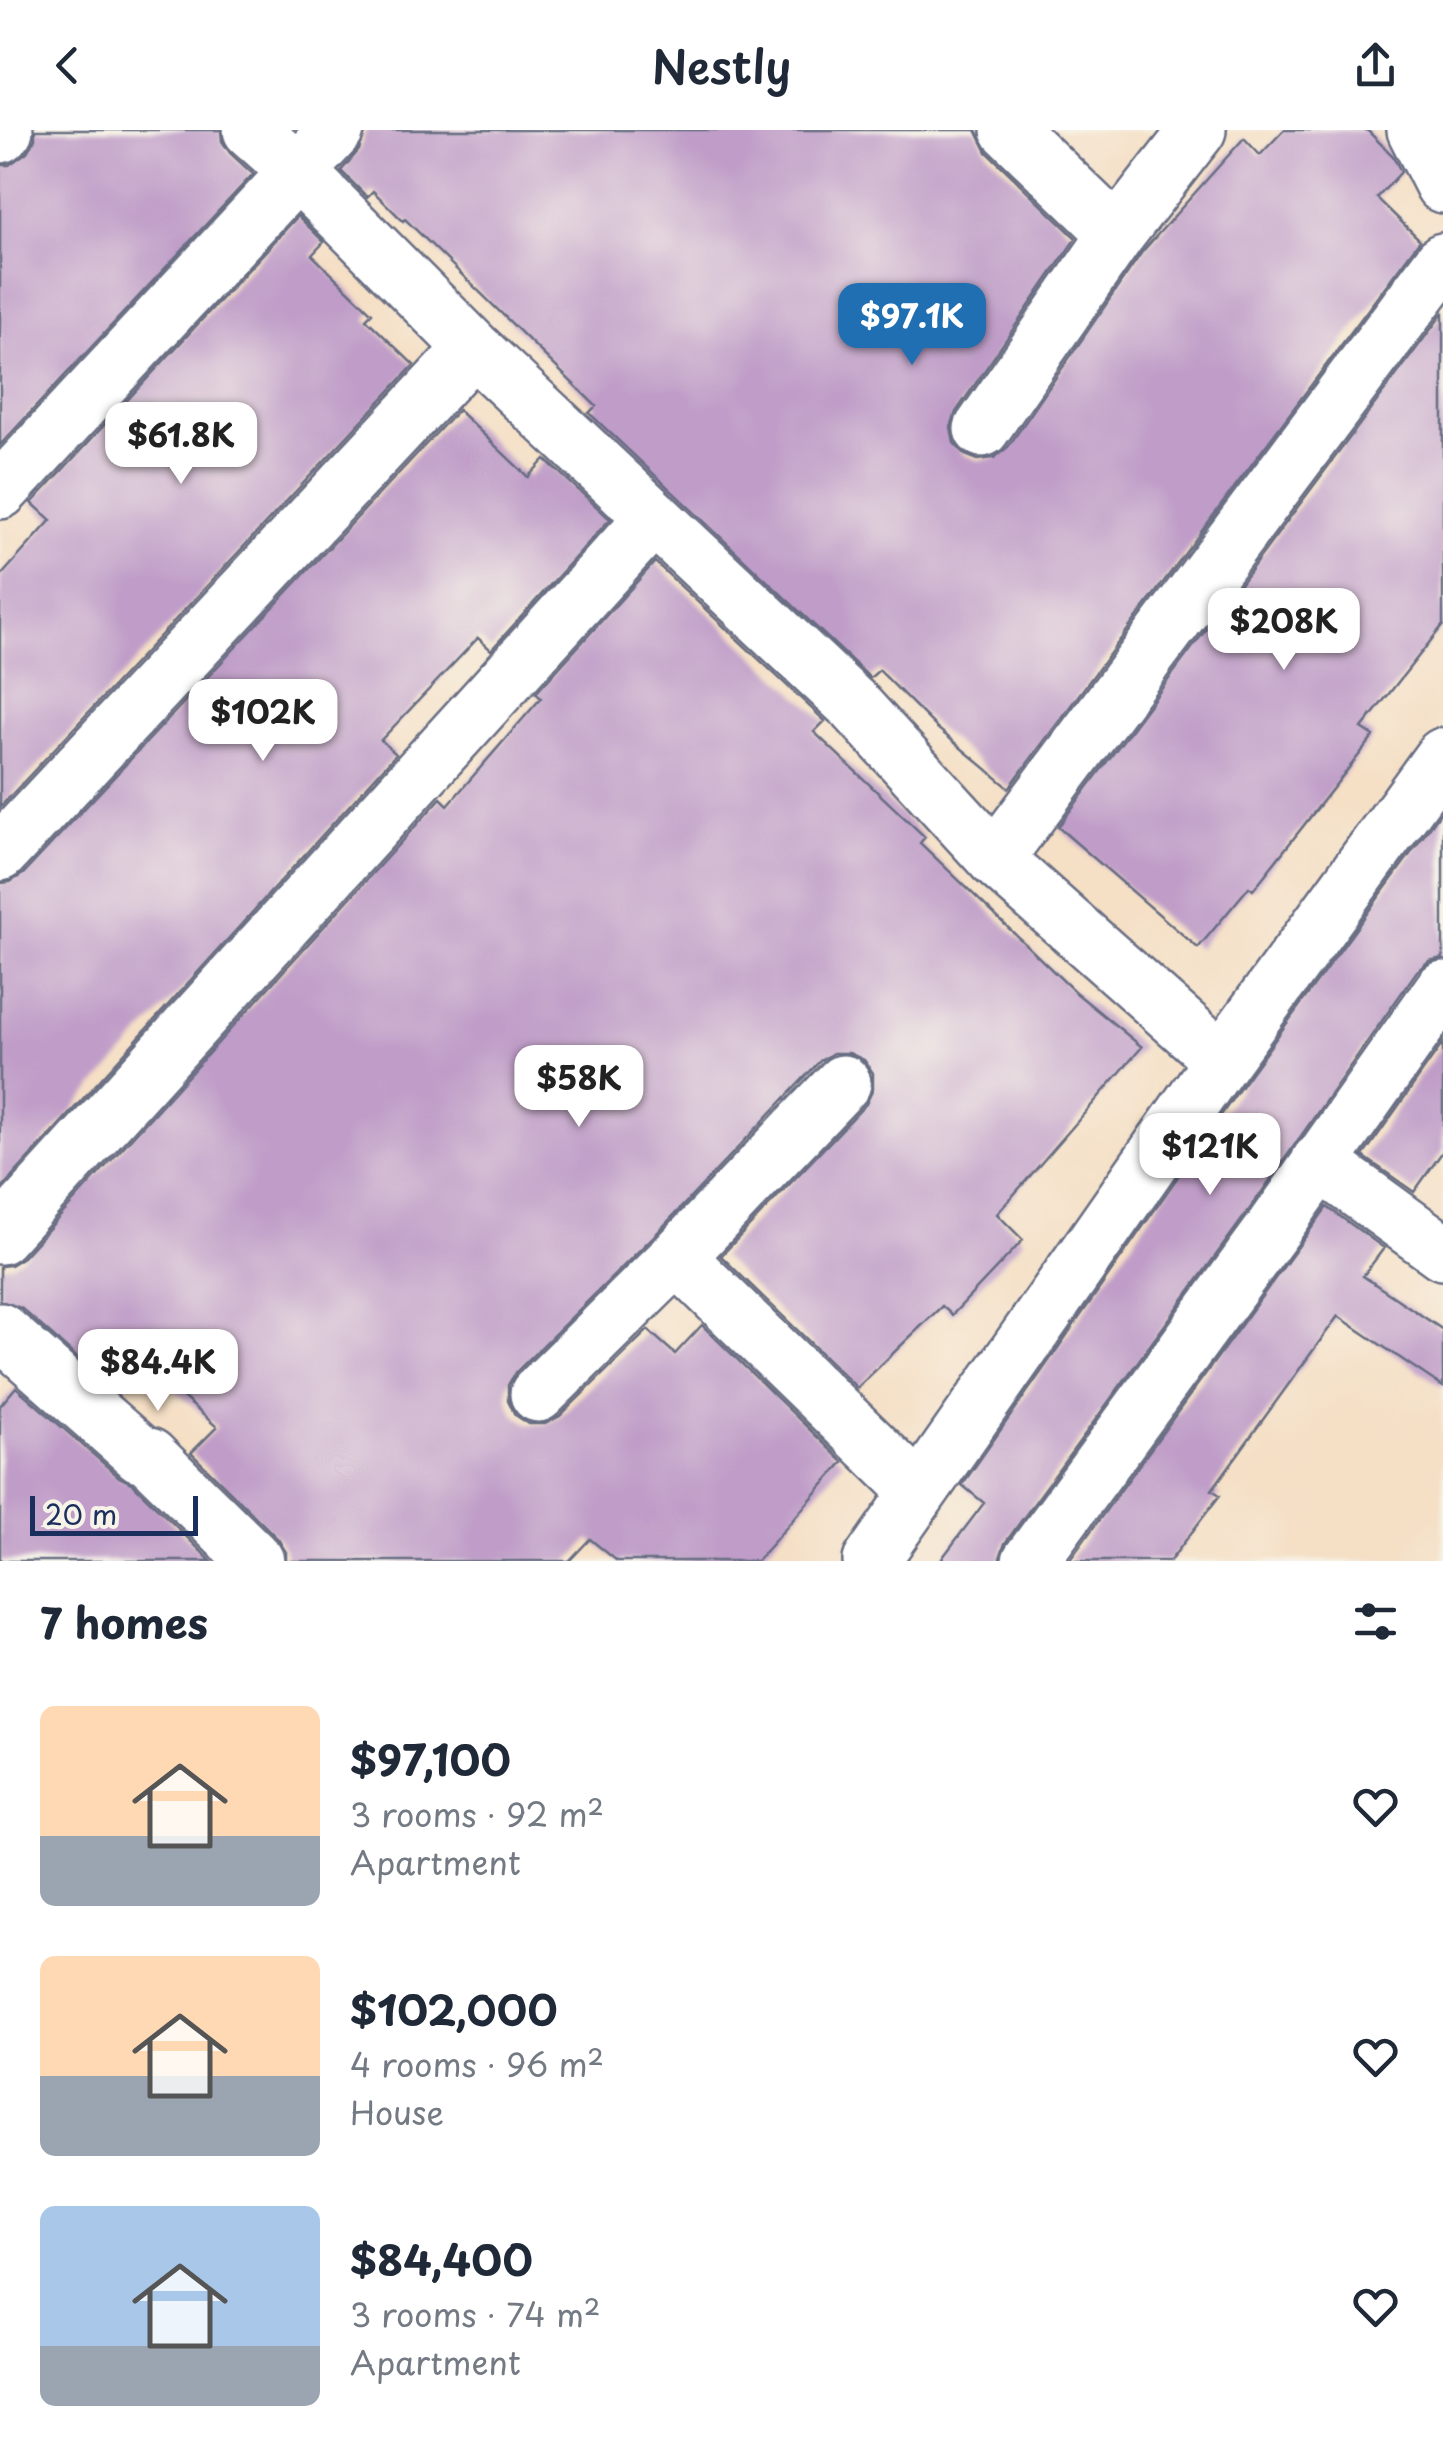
<!DOCTYPE html>
<html lang="en">
<head>
<meta charset="utf-8">
<style>
	:root { --surface:#fff; --page:#f6f6f7; --text:#1f2937; --muted:#747a83; --accent:#1f6fb2 }
	body { margin:0; font-family:"Playpen Sans",sans-serif; background:var(--page); color:var(--text); height:100vh; display:flex; flex-direction:column; font-size:38px; white-space:nowrap }
	* { box-sizing:border-box; margin:0 }
	p { font-size:32px; color:var(--muted) }
	.icon { flex:none; width:55px; height:55px; fill:none; stroke:currentColor; stroke-width:2; stroke-linecap:round; stroke-linejoin:round }
	.map { position:relative; height:1431px; overflow:hidden }
	.panel { display:flex; flex-direction:column; background:var(--surface); flex:1 }
	.panel>* { flex:none }
	.scale { position:absolute; left:30px; bottom:25px; width:168px; box-sizing:border-box; padding-left:10px; border:5px solid #1b2f5e; border-top:0; font-size:28px; line-height:35px; white-space:nowrap; color:#1b2f5e; -webkit-text-stroke:8px #f7f3e8; paint-order:stroke }
	.price { position:absolute; translate:-50% -85px; padding:0 22px; border-radius:20px; background:#fff; color:#222; font-size:32px; line-height:65px; filter:drop-shadow(0 2px 5px #0008) }
	.price::after { content:''; position:absolute; left:50%; top:60px; width:30px; height:22px; margin-left:-15px; background:inherit; clip-path:polygon(0 0,100% 0,50% 100%) }
	.price.on { background:var(--accent); color:#fff }
	ul { padding:0; list-style:none }
	li { display:flex; align-items:center; gap:30px; height:250px; padding:0 40px }
	li span { display:grid; place-items:center; flex:none; width:280px; height:200px; border-radius:15px; color:#555 }
	li>.icon { margin-inline-start:auto }
	span .icon { width:120px; height:120px; fill:#fffc; stroke-width:1 }
	li b { font-size:42px }
	h2 { display:flex; justify-content:space-between; align-items:center; height:120px; padding:0 40px; font-size:42px }
	header { display:flex; justify-content:space-between; align-items:center; height:130px; padding:0 40px; background:var(--surface); font-size:45px; font-weight:600 }
	.map>svg:first-child { display:block }
</style>
</head>
<body>
<header><svg class="icon" aria-label="back" viewBox="0 0 24 24"><path d="M15 5l-7 7 7 7"/></svg>Nestly<svg class="icon" aria-label="share" viewBox="0 0 24 24"><path d="M12 15V3M7 8l5-5 5 5M5 13v7h14v-7"/></svg></header>
<div class="map">
<svg width="1443" height="1431" viewBox="0 0 1443 1431">
	<rect width="100%" height="100%" fill="#f7f3e8"/>
	<filter id="ink" filterUnits="userSpaceOnUse"><feTurbulence type="fractalNoise" baseFrequency=".01" numOctaves="2"/><feDisplacementMap in="SourceGraphic" scale="20" xChannelSelector="R" yChannelSelector="G"/><feConvolveMatrix kernelMatrix="1 2 1 2 8 2 1 2 1" color-interpolation-filters="sRGB"/></filter>
	<filter id="wash" filterUnits="userSpaceOnUse"><feTurbulence type="fractalNoise" baseFrequency=".0048" numOctaves="4" result="noise"/><feDisplacementMap in="SourceGraphic" scale="40" xChannelSelector="R" yChannelSelector="G"/><feGaussianBlur stdDeviation="2.25" result="paint"/><feColorMatrix in="noise" values="0 0 0 0 0 0 0 0 0 0 0 0 0 0 0 0 0 1.4 0 .05"/><feComposite in="paint" operator="in"/></filter>
	<g filter="url(#wash)">
		<rect width="100%" height="100%" fill="#f5dfc5"/>
		<g id="blocks">
			<path fill="#bf9dc8" d="M35,0H221L222,11L230,23L253,44L0,315V35H9L27,22L35,9Z
				M366,0H976L987,22L1076,108L956,282L951,297L954,313L965,325L978,330L994,328L1008,317L1142,122L1244,8L1260,25L1284,0H1367L1393,26L1401,42L1377,68L1420,110L1009,658L936,597L879,540L870,548L589,283L596,276L405,89L403,91L373,61L367,67L341,41L359,20Z
				M298,86L324,112L312,125L372,183L366,189L414,235L0,677V447L51,390L32,373Z
				M1443,183V495L1362,598L1374,606L1253,760L1249,757L1198,818L1058,697Z
				M458,280L528,347L545,329L610,389L491,520L478,508L381,610L396,624L0,1060V753L10,752L23,744Z
				M655,432L825,591L814,602L925,707L920,713L1075,862L1142,917L997,1084L1023,1110L952,1185L942,1176L857,1258L721,1126L866,974L873,959V943L864,930L849,923H833L820,931L655,1105L515,1243L508,1255V1271L515,1285L529,1294H545L560,1286L648,1200L675,1224L702,1195L843,1332L757,1431H617L590,1409L569,1431H286V1422L278,1409L191,1323L217,1297L110,1203L83,1233L21,1178L0,1171V1136L10,1135L23,1127L441,668L448,675L541,568L536,563Z
				M1443,679V828L1429,831L1417,841L1249,1080L1005,1413L999,1431H940L984,1373L962,1355L1247,948Z
				M1443,913V1021L1414,1062L1363,1026Z
				M1327,1077L1384,1118L1363,1146L1443,1200V1257L1338,1186L1212,1360L1220,1365L1170,1431H1069Z
				M16,1257L119,1347L133,1354L211,1431H0V1276Z"/>
		</g>
	</g>
	<g filter="url(#ink)">
		<use href="#blocks" fill-opacity="0" stroke="#676d82" stroke-width="2.5"/>
		<g fill="none" stroke-linecap="round" stroke-linejoin="round">
			<defs>
				<path id="street" d="M251,0L297,41L473,218L855,576L995,729L1222,930
					M1009,0L1117,104
					M1415,0L1443,55
					M0,5L5,0
					M982,299L1117,104L1198,0
					M0,361L336,0
					M0,723L473,218
					M995,729L1443,131
					M1319,1032L1443,1122
					M0,1106L653,388
					M677,1127L843,953
					M0,1201L140,1324L149,1326L256,1431
					M538,1264L677,1127L919,1362
					M871,1431L1222,930L1443,626
					M1030,1431L1274,1098L1443,859"/>
			</defs>
			<use href="#street" stroke="#676d82" stroke-width="60"/>
			<use href="#street" stroke="#fff" stroke-width="55"/>
		</g>
	</g>
</svg>
<div class="scale">20 m</div>
<b class="price on" style="left:912px;top:238px">$97.1K</b>
<b class="price" style="left:181px;top:357px">$61.8K</b>
<b class="price" style="left:1284px;top:543px">$208K</b>
<b class="price" style="left:263px;top:634px">$102K</b>
<b class="price" style="left:579px;top:1000px">$58K</b>
<b class="price" style="left:1210px;top:1068px">$121K</b>
<b class="price" style="left:158px;top:1284px">$84.4K</b>
</div>
<section class="panel">
<h2>7 homes<svg class="icon" aria-label="filters" viewBox="0 0 24 24"><path d="M4 7h16M4 17h16"/><circle cx="9" cy="7" r="2"/><circle cx="15" cy="17" r="2"/></svg></h2>
<ul>
<li><span style="background:linear-gradient(#ffd9b3 65%,#9aa5b1 0)"><svg class="icon" aria-label="home" viewBox="0 0 24 24"><path d="M3 11l9-7 9 7M6 9v11h12V9"/></svg></span><div><b>$97,100</b><p>3 rooms · 92 m²</p><p>Apartment</p></div><svg class="icon" aria-label="heart" viewBox="0 0 24 24"><path d="M12 20l-8-8c-3-5 5-10 8-4 3-6 11-1 8 4z"/></svg></li>
<li><span style="background:linear-gradient(#ffd9b3 60%,#9aa5b1 0)"><svg class="icon" aria-label="home" viewBox="0 0 24 24"><path d="M3 11l9-7 9 7M6 9v11h12V9"/></svg></span><div><b>$102,000</b><p>4 rooms · 96 m²</p><p>House</p></div><svg class="icon" aria-label="heart" viewBox="0 0 24 24"><path d="M12 20l-8-8c-3-5 5-10 8-4 3-6 11-1 8 4z"/></svg></li>
<li><span style="background:linear-gradient(#a9c7e8 70%,#9aa5b1 0)"><svg class="icon" aria-label="home" viewBox="0 0 24 24"><path d="M3 11l9-7 9 7M6 9v11h12V9"/></svg></span><div><b>$84,400</b><p>3 rooms · 74 m²</p><p>Apartment</p></div><svg class="icon" aria-label="heart" viewBox="0 0 24 24"><path d="M12 20l-8-8c-3-5 5-10 8-4 3-6 11-1 8 4z"/></svg></li>
</ul>
</section>
</body>
</html>
